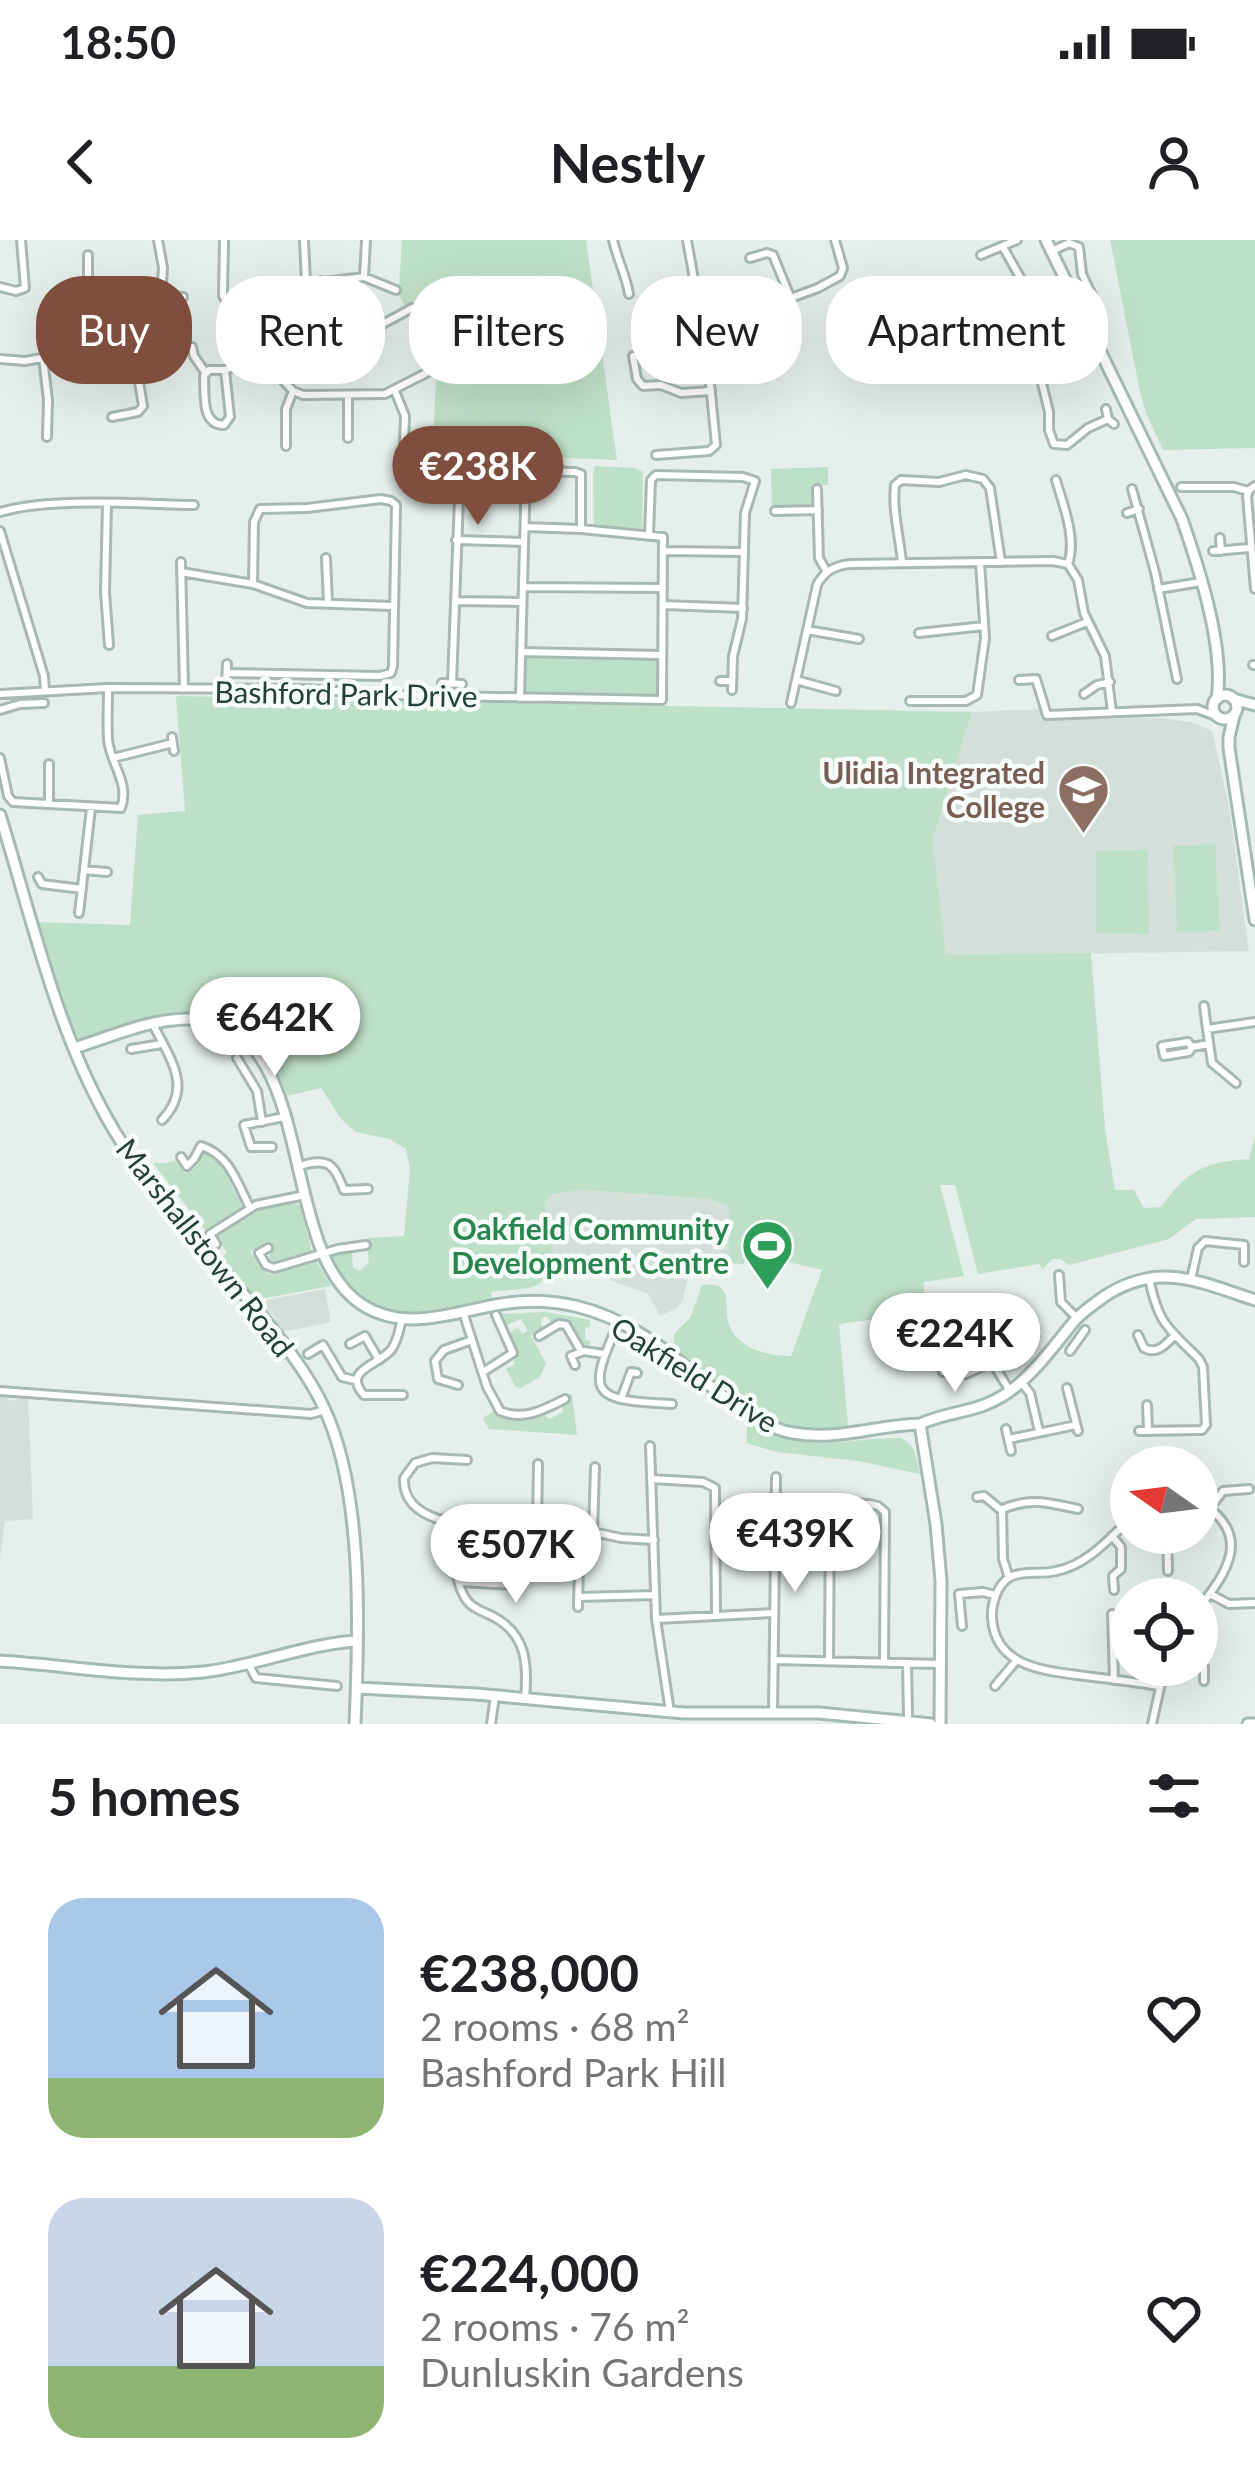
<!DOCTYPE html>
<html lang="en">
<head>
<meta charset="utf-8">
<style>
	:root { --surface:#fff; --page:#f2f2f2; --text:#202124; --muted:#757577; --accent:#7f4e3f }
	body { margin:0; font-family:Lato,sans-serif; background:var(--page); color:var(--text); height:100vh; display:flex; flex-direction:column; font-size:45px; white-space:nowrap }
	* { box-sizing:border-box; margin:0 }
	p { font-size:39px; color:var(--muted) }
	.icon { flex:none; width:66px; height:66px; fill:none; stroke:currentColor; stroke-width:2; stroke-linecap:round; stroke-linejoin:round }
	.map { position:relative; height:1484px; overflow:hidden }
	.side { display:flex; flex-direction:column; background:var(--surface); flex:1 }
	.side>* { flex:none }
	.top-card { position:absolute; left:36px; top:36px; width:1185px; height:108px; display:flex; gap:24px }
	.needle { width:78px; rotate:284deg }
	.controls { position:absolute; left:1110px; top:1206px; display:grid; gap:24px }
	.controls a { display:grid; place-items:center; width:108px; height:108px; border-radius:50%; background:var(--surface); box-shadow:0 12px 48px #0002; font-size:60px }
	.price { position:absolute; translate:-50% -102px; padding:0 27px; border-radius:42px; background:#fff; color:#222; font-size:39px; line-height:78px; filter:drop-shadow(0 3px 6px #0008) }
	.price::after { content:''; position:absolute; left:50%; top:72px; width:36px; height:27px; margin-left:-18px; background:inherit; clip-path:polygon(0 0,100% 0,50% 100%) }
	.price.current { background:var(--accent); color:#fff }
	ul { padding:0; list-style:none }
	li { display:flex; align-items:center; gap:36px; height:300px; padding:0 48px }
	li span { display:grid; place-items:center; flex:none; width:336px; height:240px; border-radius:36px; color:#555 }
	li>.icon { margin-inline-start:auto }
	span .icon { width:144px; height:144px; fill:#fffc; stroke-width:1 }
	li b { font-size:51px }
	h2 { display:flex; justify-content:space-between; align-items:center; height:144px; padding:0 48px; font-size:51px }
	.tag { padding:0 42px; border-radius:48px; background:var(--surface); box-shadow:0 12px 48px #0002; font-size:42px; line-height:108px }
	.tag.current { background:var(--accent); color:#fff }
	.status { display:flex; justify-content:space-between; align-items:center; height:84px; padding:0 60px; background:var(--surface); direction:ltr }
	.status svg { height:33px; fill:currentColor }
	header { display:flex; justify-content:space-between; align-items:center; height:156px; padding:0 48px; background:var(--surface); font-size:54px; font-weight:700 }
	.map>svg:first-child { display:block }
</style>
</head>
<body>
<div class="status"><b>18:50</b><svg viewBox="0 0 49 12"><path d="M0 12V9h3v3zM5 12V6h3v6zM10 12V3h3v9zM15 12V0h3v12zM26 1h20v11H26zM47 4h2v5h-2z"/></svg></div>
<header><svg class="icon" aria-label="back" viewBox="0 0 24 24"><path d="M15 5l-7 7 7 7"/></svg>Nestly<svg class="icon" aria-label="person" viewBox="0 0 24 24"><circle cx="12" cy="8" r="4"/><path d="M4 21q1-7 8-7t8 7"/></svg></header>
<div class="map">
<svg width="1255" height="1484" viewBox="0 0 1255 1484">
	<rect width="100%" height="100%" fill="#e6efeb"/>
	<path fill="#d4dfda" d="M1091,467L1095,479L1162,478L1194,483L1212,491L1229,566L1249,711L946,716L933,599L972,472Z
		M583,950L709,959L721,962L728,965L731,979L727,1003L730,1014L714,1019L715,1023L691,1024L683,1060L677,1068L660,1076L648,1054L575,1027L552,1026L545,962L550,954Z
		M325,1049L331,1082L283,1092L275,1084V1077L260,1065L262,1061Z
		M0,1155L7,1156L9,1161L28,1157L33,1279L5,1281L0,1318Z"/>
	<path fill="#bfe0c8" d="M402,0H586L617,220L473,214L432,219L437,123L396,50L399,46Z
		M1110,0H1255V208L1163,210L1146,173L1140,152Z
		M595,226L635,228L643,232L642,289L594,287L593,235Z
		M828,227V245H812L814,265L772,267L771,229Z
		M521,412L663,415L662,460L520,458Z
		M176,456L972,472L933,599L946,715L1091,713L1105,889L1115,950H1134L1144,968L1161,967C1188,930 1204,922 1249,919L1255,896V977L1196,979L1169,999L1069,1025L1060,1019H1052L1043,1029L1039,1024L978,1034L955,945H940L964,1036L924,1042V1073L839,1084L848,1186C836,1187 822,1190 810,1189C757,1184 716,1137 674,1108V1094L690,1078L702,1045C736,1040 722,1068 730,1087C739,1109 771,1117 791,1116L822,1030L755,1014L746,1016L744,1024L715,1023L714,1019L729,1014C726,997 733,982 727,965L709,959L583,950L551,954L545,963C547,990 566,1040 529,1048C517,1050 503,1050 491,1052L493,1063C445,1073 391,1089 353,1050C343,1040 336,1031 331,1018L335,1014L352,1012L353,1027L359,1031L369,1023L367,1009L371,1007H368L367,998L404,996L410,929L406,909L389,899L356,892L341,879L321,848L287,856L281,839L264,810L276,771L272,760L280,753L258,754L254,768L219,785L188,779L74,808L0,556L38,682L130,685L138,575L185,571Z
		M1215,604L1220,691L1177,692L1173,606Z
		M1148,610L1149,694L1096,693V611Z
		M202,910L221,923L242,966L241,969L206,991L153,923H167L175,920L185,933L198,925Z
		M294,963L300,965L312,1012L274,1023L268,1020L271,1012L265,1002L250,1012L269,1034L316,1020L331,1046L254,1060L220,1019L227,1013L216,996L258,969Z
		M546,1072L590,1080V1087L585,1088V1100L590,1101V1106L582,1105L570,1083L563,1080L552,1083L546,1076L541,1079L542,1089L531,1096L546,1123L540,1137L521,1148L515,1146L506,1129L515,1124L513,1119L517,1113L510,1093L518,1087L522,1094L528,1091L521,1079L507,1085L503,1083L500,1074Z
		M572,1154L577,1195L489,1189L483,1178L495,1170C511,1183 525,1180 545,1175L549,1179L563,1172L562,1166L568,1161L566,1157Z
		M748,1180C807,1217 838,1198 900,1198C916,1204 916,1218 920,1234L858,1221L777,1212L746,1203Z"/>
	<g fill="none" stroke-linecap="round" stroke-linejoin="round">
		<defs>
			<path id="street" d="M158,0L163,28L161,55
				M224,0L223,56L225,59L246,63L259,71
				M304,0L306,43
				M613,0C617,19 626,35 629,54
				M1003,7L1021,39L1031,69
				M1052,11L1069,3L1079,7L1082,34L1099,70
				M88,15V44L94,50L183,57
				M981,15L1017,0
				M750,18L767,13L773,15L791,59
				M364,37L366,0
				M321,41C329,113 361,97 412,68
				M0,47L16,51L25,48L21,0
				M396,50L364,37L283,47L270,55L259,71L261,117L293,151L303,155L385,154L446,123
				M1012,79L1048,61L1055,62L1078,106L1075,115L1045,134L1041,139L1049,172V190L1054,204L1067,205L1088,188L1108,179
				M704,90L818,48L840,36L843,28L835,0
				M192,107L194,116L205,132
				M633,116L637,139L643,146L661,145L681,153L711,151
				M43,118L48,160L47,197
				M0,119L25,121L132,102
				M225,130H209L204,136C205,155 201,185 224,185L230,177L225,130L261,117
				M395,151L405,176L404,203
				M348,155V198
				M1106,169L1108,179L1114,184
				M112,177L138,172L143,166L130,89L132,53
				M286,206V169L293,151
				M656,215L709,211L716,205L707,112L687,0
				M1056,240C1063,265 1077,298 1068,324
				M1255,246L1249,250L1247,256L1255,349
				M1181,247H1234L1248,251
				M817,249L819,318L827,332
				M1132,249L1155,332L1177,439
				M107,264L105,352L109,405
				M775,271L818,270
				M0,272C52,257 138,264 194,265
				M1127,273L1139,269
				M0,291L44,436L45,451
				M649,294L651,240L656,235L743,237L755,241L745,273L742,379L733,416L732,450
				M1220,298L1221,311
				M456,300L524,302
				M665,311L744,312
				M1213,311L1250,308
				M326,318L328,363
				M181,322L184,449
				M902,323C900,298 892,271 895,245L901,240L939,242L966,235L983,239L990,248L1001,322
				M181,332L253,344L307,363L392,366
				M523,347L663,348
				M1158,349L1201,342
				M456,361L522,362
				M664,365L743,368
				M807,390L859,399
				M919,393L984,386
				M1052,396L1087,382
				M521,412L661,415
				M1253,425H1255
				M227,433L380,436L391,433L393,426L396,265L391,261L381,259L307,268L260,269L254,282L253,344
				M796,440L836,451
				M1019,440L1036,439L1047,475L1197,469L1216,476
				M720,441H732
				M226,442L227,424
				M442,443L462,444
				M452,443L460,232L466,230L575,232L581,234V289
				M0,454L108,448L305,449L396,455L662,460L663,297L581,289L525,287
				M1084,454L1097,445L1110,442
				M520,458L526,231
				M910,461H966L977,455L985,398L980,322
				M791,463L817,345C824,331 835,325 851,324L1053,321L1068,324L1078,340L1084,373L1105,416L1112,472
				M0,470L20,464L44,463
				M172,497L174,511
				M0,518L8,556L13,562L121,568C130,543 111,525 108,500C107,483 108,465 108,448
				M113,518L173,503
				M49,562V524
				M84,630L107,632
				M38,637L42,644L82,649
				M79,673L91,568
				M1204,766L1207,789
				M153,784C169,818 194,847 162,880
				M230,790L259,764L266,775L256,814
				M1192,807L1189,812L1164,816L1162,806L1188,802L1192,807L1209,804
				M131,809L162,804
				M237,818L257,851L262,882
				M1236,843L1212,823L1207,789L1255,782
				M272,907H251L244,885L284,877
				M181,917L187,926L194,919L201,906C230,915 237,943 250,968
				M299,926C330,917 333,924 344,950L368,949
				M216,1004L210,994L256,965L305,955
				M268,1008L259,1013L266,1025L274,1028L338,1009L366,1005
				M1059,1035L1061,1062L1077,1078
				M1191,1039L1198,1008L1205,1001L1244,1005V1022
				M463,1072L487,1147L500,1171C524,1181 543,1170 565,1159
				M402,1079C399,1090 398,1101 391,1110C377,1126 342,1130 364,1155H403
				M619,1082C585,1156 592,1160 672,1164
				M942,1087L940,1077L968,1070L976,1071L984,1089L992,1122L1010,1151
				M984,1089L1011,1077
				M1138,1095L1144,1108C1157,1115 1165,1105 1174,1096
				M539,1096L559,1084L566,1085L581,1111
				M350,1104L365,1096L379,1120
				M1070,1111L1085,1090
				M308,1114L323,1105L342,1137L355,1140
				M941,1123L943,1132L966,1134L992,1122
				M575,1125L571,1116L584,1111L604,1114
				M483,1132L513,1113L496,1075
				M1021,1142L1030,1153L1039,1191
				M458,1145L438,1139L435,1121L444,1110L472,1100
				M1067,1148L1078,1191
				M0,1151L311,1174L325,1170
				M621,1159L631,1132L637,1133
				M1147,1165L1148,1191
				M1006,1189L1011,1211
				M1139,1191L1202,1190L1206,1185L1203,1127L1199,1119C1168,1088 1158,1084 1149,1038
				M1009,1199L1076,1185
				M650,1206L656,1379L670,1472
				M467,1220L432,1218L415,1223L404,1238C403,1260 417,1272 438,1279L571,1287L621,1298L654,1300
				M651,1239L703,1242L715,1248L716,1375
				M977,1257L984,1256L1001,1270
				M1197,1260C1254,1293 1229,1331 1197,1370
				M776,1262L869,1264L878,1266L885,1272L884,1422
				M1210,1268L1223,1251L1249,1249
				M1131,1278C1109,1299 1087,1325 1056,1331C1041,1335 1024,1330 1010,1337C997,1345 991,1364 992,1378C995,1428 1047,1431 1085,1436C1110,1439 1135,1442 1159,1446
				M456,1282C456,1305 452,1335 464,1356C470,1368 482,1371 494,1377C527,1395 528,1425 525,1459
				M537,1286L538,1224
				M593,1293L595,1227
				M1167,1293L1168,1331
				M1112,1296L1121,1307V1329L1113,1336L1114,1350
				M1009,1338L1003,1319L1002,1269C1032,1257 1048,1263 1078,1269
				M459,1342L515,1345
				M1210,1354L1229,1364L1255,1363
				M578,1357L655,1355
				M578,1367L579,1322
				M1112,1374L1114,1440
				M657,1379L773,1373
				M962,1386L959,1354L983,1352L995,1355
				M774,1420L941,1424
				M829,1420L830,1263
				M1197,1421L1204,1427V1441
				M907,1423L908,1475
				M249,1425L256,1438L337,1446
				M995,1446L1016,1421
				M773,1472L776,1237
				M491,1484L495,1456
				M1152,1484L1165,1425"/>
			<path id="secondary" d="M1046,0L1182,279C1199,328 1225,408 1217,459
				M1213 467a12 12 0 1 1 24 0a12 12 0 1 1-24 0Z
				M1233,459L1255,465
				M1234,476L1229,497V508L1255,680
				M0,575C33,681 57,796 115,892C161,968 227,1029 280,1099C297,1121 313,1144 324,1168C364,1252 359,1392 355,1484
				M74,808C110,797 149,779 188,779C321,779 274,1006 361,1064C407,1094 454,1071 502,1064C525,1060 552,1061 575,1066C623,1077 663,1107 700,1138C728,1159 758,1187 793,1193C837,1201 877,1185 920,1184L936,1284L941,1341L940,1484
				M920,1184C954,1169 981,1174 1014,1148C1038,1129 1057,1102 1076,1079C1085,1070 1095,1063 1105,1056C1159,1021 1200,1042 1255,1060
				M0,1421C68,1425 135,1439 203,1432C256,1426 305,1404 357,1401
				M357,1448L476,1454L684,1473H819L931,1484
				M1248,1484H1255"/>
		</defs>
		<use href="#street" stroke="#a8b8b2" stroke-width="12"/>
		<use href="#secondary" stroke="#a4bbb3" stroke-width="15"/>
		<use href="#street" stroke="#fff" stroke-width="6"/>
		<use href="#secondary" stroke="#fff" stroke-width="9"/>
	</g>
	<defs>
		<symbol id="university-pin" viewBox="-11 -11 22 30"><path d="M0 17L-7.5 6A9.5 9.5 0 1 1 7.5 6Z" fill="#8d6e63" stroke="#f7fbf9"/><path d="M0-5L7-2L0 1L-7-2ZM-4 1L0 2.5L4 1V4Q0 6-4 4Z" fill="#fff"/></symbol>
		<symbol id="stadium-pin" viewBox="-11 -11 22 30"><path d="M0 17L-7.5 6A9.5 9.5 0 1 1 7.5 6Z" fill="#2e9e5b" stroke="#f7fbf9"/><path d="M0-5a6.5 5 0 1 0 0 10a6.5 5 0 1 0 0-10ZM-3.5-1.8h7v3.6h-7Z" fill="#fff"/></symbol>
	</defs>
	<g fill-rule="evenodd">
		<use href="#university-pin" x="1054" y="520" width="59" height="81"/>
		<use href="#stadium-pin" x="738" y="976" width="59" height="81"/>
	</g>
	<g text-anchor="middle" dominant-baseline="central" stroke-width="9" stroke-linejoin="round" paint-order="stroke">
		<g font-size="30" fill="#24423a" stroke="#f7fbf9">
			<text transform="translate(346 453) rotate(1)">Bashford Park Drive</text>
			<text transform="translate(206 1007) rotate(52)">Marshallstown Road</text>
			<text transform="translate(695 1134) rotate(32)">Oakfield Drive</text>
		</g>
		<g font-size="30" font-weight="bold" fill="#785e54" stroke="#f7fbf9" text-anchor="end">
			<text x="1045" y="532">Ulidia Integrated<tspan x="1045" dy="34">College</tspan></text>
		</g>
		<g font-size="30" font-weight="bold" fill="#27864d" stroke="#f7fbf9" text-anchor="end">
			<text x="729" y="988">Oakfield Community<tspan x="729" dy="34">Development Centre</tspan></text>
		</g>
	</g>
</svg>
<div class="controls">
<a><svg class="needle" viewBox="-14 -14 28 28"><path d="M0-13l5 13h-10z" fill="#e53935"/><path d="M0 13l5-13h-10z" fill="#757577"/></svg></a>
<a><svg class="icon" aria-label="locate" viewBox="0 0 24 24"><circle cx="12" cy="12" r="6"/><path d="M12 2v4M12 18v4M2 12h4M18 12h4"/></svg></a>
</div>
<b class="price current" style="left:478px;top:288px">€238K</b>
<b class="price" style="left:275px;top:839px">€642K</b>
<b class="price" style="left:955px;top:1155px">€224K</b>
<b class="price" style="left:795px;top:1355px">€439K</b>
<b class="price" style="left:516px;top:1366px">€507K</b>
<div class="top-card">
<a class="tag current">Buy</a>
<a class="tag">Rent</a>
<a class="tag">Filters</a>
<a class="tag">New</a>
<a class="tag">Apartment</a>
</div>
</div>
<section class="side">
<h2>5 homes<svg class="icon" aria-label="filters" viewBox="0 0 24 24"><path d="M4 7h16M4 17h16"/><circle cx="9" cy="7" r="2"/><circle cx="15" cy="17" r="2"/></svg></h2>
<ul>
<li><span style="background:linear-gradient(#a9c7e8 75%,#8fb573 0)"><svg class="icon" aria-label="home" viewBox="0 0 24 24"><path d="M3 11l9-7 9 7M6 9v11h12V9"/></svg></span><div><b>€238,000</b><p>2 rooms · 68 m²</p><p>Bashford Park Hill</p></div><svg class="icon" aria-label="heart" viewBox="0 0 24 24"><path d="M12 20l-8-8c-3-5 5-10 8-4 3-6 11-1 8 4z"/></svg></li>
<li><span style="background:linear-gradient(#c9d6e8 70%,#8fb573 0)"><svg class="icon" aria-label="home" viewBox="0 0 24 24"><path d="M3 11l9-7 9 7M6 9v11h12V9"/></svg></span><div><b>€224,000</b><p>2 rooms · 76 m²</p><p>Dunluskin Gardens</p></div><svg class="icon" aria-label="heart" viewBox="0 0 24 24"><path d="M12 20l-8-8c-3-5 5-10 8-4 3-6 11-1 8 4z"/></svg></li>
</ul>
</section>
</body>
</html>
